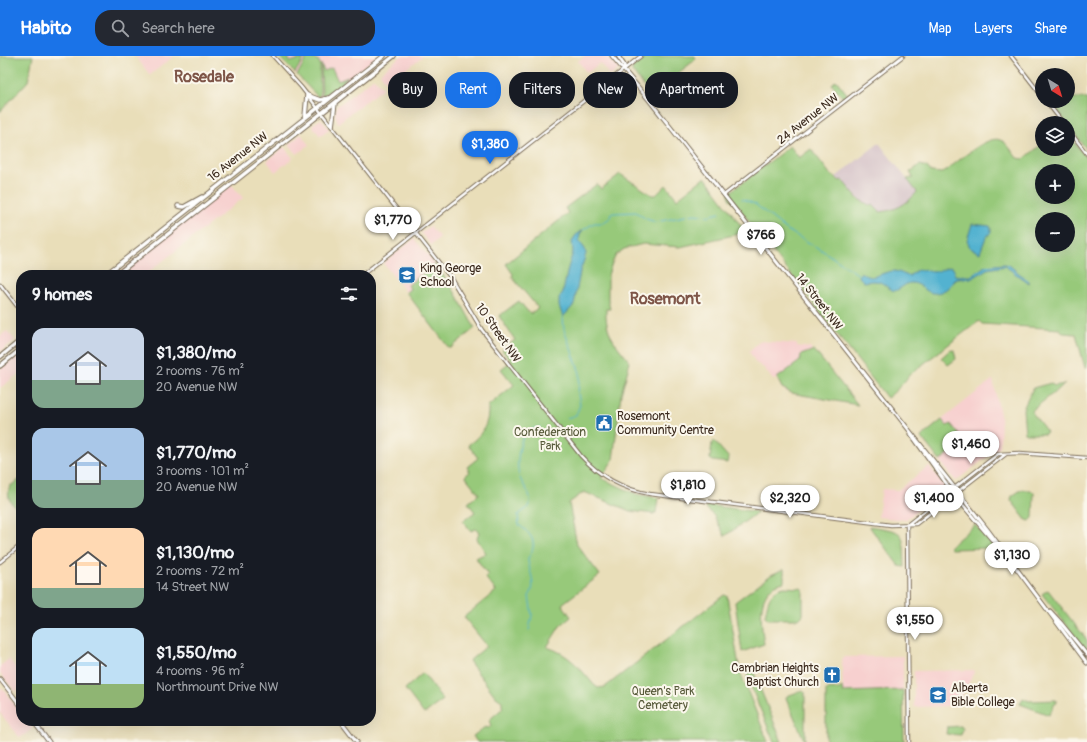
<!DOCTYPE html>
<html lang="en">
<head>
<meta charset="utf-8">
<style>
	:root { --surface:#171b24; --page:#242831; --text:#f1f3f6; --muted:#9ea1a6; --accent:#1a73e8 }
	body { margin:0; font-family:Pangolin,sans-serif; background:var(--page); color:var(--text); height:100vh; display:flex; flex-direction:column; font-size:15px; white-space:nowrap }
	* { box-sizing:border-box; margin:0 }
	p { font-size:13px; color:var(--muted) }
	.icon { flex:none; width:22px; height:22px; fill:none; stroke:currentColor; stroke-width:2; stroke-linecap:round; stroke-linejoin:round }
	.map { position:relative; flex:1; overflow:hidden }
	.panel { position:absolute; left:16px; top:214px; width:360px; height:456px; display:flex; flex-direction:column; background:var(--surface); border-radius:16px; box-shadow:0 4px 16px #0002 }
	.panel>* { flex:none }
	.banner { position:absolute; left:388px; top:16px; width:380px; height:36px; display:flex; gap:8px }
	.needle { width:26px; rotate:142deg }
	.buttons { position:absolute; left:1035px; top:12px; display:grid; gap:8px }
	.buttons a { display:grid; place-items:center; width:40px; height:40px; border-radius:50%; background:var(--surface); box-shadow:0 4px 16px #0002; font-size:20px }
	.price { position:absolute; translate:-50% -34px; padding:0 9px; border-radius:14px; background:#fff; color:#222; font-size:13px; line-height:26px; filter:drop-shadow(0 1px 2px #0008) }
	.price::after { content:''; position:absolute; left:50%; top:24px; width:12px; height:9px; margin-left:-6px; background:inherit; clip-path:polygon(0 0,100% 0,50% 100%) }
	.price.selected { background:var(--accent); color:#fff }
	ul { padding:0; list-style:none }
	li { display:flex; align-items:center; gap:12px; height:100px; padding:0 16px }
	li span { display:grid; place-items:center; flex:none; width:112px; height:80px; border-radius:12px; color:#555 }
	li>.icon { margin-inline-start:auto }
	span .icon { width:48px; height:48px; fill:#fffc; stroke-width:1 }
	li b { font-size:17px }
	h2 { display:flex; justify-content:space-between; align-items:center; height:48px; padding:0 16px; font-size:17px }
	.chip { padding:0 14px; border-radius:16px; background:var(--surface); box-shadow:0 4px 16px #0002; font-size:14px; line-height:36px }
	.chip.selected { background:var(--accent); color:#fff }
	header { display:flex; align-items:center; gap:24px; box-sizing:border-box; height:56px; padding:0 20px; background:var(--accent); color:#fff }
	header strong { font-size:19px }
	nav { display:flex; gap:22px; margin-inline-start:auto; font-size:14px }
	.search { width:280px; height:36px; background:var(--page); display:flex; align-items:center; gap:10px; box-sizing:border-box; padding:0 14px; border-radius:16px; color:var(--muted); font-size:15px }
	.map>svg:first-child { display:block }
</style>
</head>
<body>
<header>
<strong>Habito</strong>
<div class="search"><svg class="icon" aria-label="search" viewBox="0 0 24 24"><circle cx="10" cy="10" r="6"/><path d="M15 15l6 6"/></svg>Search here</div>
<nav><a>Map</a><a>Layers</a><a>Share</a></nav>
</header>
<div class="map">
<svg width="1087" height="686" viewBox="0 0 1087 686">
	<rect width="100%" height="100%" fill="#fbf7ec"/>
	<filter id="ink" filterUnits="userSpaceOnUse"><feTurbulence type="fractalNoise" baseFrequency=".025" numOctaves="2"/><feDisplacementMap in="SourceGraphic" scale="8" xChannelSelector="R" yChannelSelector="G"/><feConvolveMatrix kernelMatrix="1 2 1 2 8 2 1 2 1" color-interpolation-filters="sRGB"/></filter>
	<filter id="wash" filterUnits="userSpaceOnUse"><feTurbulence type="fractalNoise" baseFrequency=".012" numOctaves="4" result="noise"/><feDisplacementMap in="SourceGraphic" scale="16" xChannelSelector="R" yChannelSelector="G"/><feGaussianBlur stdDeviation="0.9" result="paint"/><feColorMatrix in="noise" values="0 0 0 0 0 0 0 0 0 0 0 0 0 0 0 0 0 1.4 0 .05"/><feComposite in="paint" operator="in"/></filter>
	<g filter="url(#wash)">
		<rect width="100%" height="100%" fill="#e9deb9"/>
		<path fill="#f7d0cf" d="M135,0H174L150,19Z
			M278,0H378L322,43Z
			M401,0H423L387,28L380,17Z
			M585,0H607L619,13L610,20L600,7L587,17L578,5Z
			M374,22L383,32L338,67L335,58L336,51Z
			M321,63L329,73L320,80L312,69Z
			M301,78L309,89L297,98L289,88Z
			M284,91L293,102L275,116L267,105Z
			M231,128L243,142L145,219H116Z
			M430,170L440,182L431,189L421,177Z
			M414,183L435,208L408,229L411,232L406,236L383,207Z
			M7,275L15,284L0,296V280Z
			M760,285L797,288V290L810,292L858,349L791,337L785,335L776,323L773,324L764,312L756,307L749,295Z
			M21,297V316L0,332V313Z
			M992,324H993L1001,363L1000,391L956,425L920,381Z
			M929,410L946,431L945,434L905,464L878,461L882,433L898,434Z
			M903,600V634L843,636L842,603L844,601Z
			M9,603L21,619V631L15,636L0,617V610Z
			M973,614L974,616L967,630L955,650L914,651V615Z
			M2,632L21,657V665H27L32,671L31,674L20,682L0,657V633Z"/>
		<path fill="#d2bec5" d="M879,87L917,136L911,144L898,152L880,156L863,147L836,121Z"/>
		<path fill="#97c97a" stroke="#697a4c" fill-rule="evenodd" d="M0,0H33L28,25L0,56Z
			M278,0H288L290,6L304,2L295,17Z
			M310,0L319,5L320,8V39L318,41L297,19L307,1Z
			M646,0H695L696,1L695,4L650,39L632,15L633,11Z
			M321,8L324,15L332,12L338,25L348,21L338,31L322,40Z
			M836,24L848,39L843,42L832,28Z
			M1068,42H1087V94L1050,46L1068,45Z
			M1068,78L1087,103V311L1085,312L1076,278L1063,277L1060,273L982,268L979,265L909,319C905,326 894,337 887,342L735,147L734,148L729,142V137L790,90L799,102L811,93L830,118L840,125L842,124L858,143L871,150L873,149L880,156C896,154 906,149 917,136L907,123L913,122L910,116L920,109L927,111L931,116L943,117C954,109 987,78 1000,84C1007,86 1012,96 1017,102L1024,103L1042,88V93H1068ZM1042,115H1068V141H1042ZM1042,163H1068V189H1042Z
			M620,118L652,139H656L666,129L677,143L705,121L745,175L743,177L680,191L643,188L624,193L616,199L612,207L608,219V244L610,253H606C605,278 615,287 630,306L621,338L613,404L601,422L636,438L658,442L656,457L654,456V458L630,455L584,436L569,447L577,489L600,519L562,548L571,561L560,570L547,591C569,598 580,612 594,629L598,632L605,631L724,539L727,540L740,616L768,686H477L473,680L485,671L488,672L491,670L489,664L503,652L502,650V645L496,641L469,605L487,590L464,561L496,535L485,521L488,519L476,502L486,497L477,483L479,476L475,473L471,475L463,465L475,456L468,447L479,438L465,420L470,416L467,411L478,402L468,389C482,379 489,369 488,350L514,329L501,313L511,305L502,294L515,284L499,260L519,245L530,258L538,252L512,221L513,218L506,208L568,157L565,152L597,128L601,133Z
			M435,208L453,233L475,272L451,292H449L406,236L410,233L408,229Z
			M951,293L954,294L956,303L948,309L941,302Z
			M814,294L858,349L791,337L782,332L777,322L800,305L801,299Z
			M1051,327L1054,330L1065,328L1031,355L1047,376L1045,378H1027L1025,377L1023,353L1033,332Z
			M942,364L947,370L951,368L962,382L959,384L962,386L940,405L921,381Z
			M714,385L729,402L728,407L713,405L710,403L712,387Z
			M21,423V453C10,450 6,441 10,430Z
			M1021,434H1031L1034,437L1033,462L1030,465L1026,464L1011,444L1012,440Z
			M707,449L758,456L725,480L714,460L706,452Z
			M975,469L993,490L991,492L951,493L949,491Z
			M869,470C907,476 903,474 905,511L899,510Z
			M784,513V526C755,532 761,566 764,588L742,596L735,546L771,519Z
			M784,531L801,532L803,534V559L799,563H768L765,560C768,546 768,535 784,531Z
			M1048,534L1087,584V595L1042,538Z
			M753,615L782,686H774L747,621L749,617Z
			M423,617L443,644L424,658L405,633Z
			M842,631L843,636L903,634L904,686H826V634L839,633Z
			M803,634L805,636V686L786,642L787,640Z
			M1023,642L1029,645L1056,644V646L1049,659L1020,648Z
			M961,670L963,673L961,679L946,678L947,671Z"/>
		<path fill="#52b2d0" stroke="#466e77" d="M972,168L990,170L991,172V177L986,181L980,197L970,192L967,184Z
			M583,174L580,178L579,185L585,193L586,198L580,216L574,249L563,261L559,250V242L563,236L568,212L573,196L572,185L576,179Z
			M1004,208L1009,209L1030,226L1028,227L1005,210L987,213L973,222L956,223C952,226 950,231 945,234C926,244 925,227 911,227C905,227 900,234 894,235C880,228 884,223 864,226L859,221L861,216C871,227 882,215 894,215C899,215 904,219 909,220L917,214L938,215L950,211L954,213L955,220H971L985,210Z"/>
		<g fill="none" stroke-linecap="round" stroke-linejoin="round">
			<path stroke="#52b2d0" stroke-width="1" d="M742,143L755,148L787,174L823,195L859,219
				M583,174L594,167H603L611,161L610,158L614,157L636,156L646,163L656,166L695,158L707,160L720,157
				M563,261L564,274L580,317L578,337L580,349L576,359L567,362
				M529,574L532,559L529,540C537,530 530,517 528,505V502C538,488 533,479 519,469L518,459L529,451C534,437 522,431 519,419C516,409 519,390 523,381L532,373L540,371"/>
		</g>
	</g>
	<g filter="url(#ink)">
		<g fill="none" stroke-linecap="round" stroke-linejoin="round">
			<defs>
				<path id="tertiary" d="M273,0L301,31L451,222L482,274L581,400C600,421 622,433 650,438L891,469L916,468L1006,398
					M1011,0L1042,40
					M1046,45L1063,67
					M1068,73L1087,98
					M724,139L903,0
					M362,219L641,0
					M0,228L21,255
					M0,506L21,489
					M909,686L907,469L998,398L1020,397L1087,402"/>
				<path id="secondary" d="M612,0L649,44L987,473L1087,607
					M618,0L624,9L625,13
					M911,378L956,441L999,492
					M1050,555L1061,567L1087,599
					M0,623L21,650
					M33,665L49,686
					M341,665L357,686"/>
				<path id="trunk" d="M305,61L307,39L320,44L329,42
					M332,70L335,47
					M178,150L184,151L202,141
					M105,219L384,0
					M116,219L394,0
					M0,301L21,284
					M0,310L21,293"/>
			</defs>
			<use href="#tertiary" stroke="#786954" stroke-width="4.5"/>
			<use href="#secondary" stroke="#786954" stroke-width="5"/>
			<use href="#trunk" stroke="#786954" stroke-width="5.5"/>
			<use href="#tertiary" stroke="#fff" stroke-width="2.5"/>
			<use href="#secondary" stroke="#fff" stroke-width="3"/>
			<use href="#trunk" stroke="#fff" stroke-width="3.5"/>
		</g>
	</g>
	<defs>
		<symbol id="school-square" viewBox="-11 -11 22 22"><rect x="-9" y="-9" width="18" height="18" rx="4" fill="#1f6fb2" stroke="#fbf7ec"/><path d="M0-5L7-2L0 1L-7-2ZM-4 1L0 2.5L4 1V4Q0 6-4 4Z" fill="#fff"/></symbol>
		<symbol id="civic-square" viewBox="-11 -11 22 22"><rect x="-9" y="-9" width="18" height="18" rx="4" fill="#1f6fb2" stroke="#fbf7ec"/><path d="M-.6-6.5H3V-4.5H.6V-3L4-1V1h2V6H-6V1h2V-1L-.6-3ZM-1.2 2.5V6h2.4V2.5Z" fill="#fff"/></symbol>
		<symbol id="church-square" viewBox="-11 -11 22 22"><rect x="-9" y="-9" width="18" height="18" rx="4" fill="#1f6fb2" stroke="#fbf7ec"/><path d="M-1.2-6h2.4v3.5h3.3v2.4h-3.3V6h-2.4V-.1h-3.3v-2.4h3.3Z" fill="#fff"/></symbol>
		<symbol id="university-square" viewBox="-11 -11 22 22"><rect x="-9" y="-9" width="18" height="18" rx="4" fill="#1f6fb2" stroke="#fbf7ec"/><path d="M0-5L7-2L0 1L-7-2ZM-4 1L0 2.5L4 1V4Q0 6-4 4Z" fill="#fff"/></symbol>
	</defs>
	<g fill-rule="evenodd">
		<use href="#school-square" x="397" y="209" width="20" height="20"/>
		<use href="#civic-square" x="594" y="357" width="20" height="20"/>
		<use href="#church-square" x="822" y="609" width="20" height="20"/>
		<use href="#university-square" x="928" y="629" width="20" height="20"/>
	</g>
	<g text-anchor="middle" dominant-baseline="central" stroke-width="4" stroke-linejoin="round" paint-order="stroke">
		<g font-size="12" fill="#3b2a1e" stroke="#fbf7ec">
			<text transform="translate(808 63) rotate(-38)">24 Avenue NW</text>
			<text transform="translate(238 101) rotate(-38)">16 Avenue NW</text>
			<text transform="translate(819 246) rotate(52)">14 Street NW</text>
			<text transform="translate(498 277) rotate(55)">10 Street NW</text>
		</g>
		<g font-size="12" fill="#3b2a1e" stroke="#fbf7ec" text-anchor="start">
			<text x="420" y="212">King George<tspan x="420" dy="14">School</tspan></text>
			<text x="617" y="360">Rosemont<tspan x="617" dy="14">Community Centre</tspan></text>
			<text x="819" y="612" text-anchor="end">Cambrian Heights<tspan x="819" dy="14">Baptist Church</tspan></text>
			<text x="951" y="632">Alberta<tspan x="951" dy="14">Bible College</tspan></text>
		</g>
		<g font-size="12" fill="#575a3a" stroke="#fbf7ec">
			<text x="550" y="376">Confederation<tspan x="550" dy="14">Park</tspan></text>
			<text x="663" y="635">Queen's Park<tspan x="663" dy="14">Cemetery</tspan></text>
		</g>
		<g font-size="16" font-weight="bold" fill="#7e5548" stroke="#fbf7ec">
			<text x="204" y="21">Rosedale</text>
			<text x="665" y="243">Rosemont</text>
		</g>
	</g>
</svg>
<div class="buttons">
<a><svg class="needle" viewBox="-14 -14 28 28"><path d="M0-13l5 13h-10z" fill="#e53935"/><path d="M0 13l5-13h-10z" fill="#9ea1a6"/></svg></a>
<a><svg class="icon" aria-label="layers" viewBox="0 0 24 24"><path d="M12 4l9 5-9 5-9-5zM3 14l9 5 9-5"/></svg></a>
<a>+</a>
<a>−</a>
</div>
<b class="price selected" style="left:490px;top:109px">$1,380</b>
<b class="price" style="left:393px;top:185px">$1,770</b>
<b class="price" style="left:761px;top:200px">$766</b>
<b class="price" style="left:971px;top:409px">$1,460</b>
<b class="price" style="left:688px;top:450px">$1,810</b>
<b class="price" style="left:790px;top:463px">$2,320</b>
<b class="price" style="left:934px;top:463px">$1,400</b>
<b class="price" style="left:1012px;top:520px">$1,130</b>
<b class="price" style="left:915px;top:585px">$1,550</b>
<div class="banner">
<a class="chip">Buy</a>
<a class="chip selected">Rent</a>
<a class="chip">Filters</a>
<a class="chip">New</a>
<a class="chip">Apartment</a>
</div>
<section class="panel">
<h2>9 homes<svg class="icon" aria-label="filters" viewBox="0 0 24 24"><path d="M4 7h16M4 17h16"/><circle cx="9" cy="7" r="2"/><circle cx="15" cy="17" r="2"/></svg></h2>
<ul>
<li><span style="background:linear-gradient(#c9d6e8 65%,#7fa58c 0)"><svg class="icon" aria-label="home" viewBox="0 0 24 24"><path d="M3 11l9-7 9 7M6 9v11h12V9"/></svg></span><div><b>$1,380/mo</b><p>2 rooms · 76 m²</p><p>20 Avenue NW</p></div></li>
<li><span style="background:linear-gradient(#a9c7e8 65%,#7fa58c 0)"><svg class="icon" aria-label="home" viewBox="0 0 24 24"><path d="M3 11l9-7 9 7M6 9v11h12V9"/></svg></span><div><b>$1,770/mo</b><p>3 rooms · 101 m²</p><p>20 Avenue NW</p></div></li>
<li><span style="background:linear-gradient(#ffd9b3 75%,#7fa58c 0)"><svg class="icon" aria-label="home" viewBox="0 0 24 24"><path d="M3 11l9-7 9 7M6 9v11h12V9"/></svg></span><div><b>$1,130/mo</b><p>2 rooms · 72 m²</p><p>14 Street NW</p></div></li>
<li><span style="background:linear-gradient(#bfe0f5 70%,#8fb573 0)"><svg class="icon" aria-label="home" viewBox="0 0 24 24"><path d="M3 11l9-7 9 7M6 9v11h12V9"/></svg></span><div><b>$1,550/mo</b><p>4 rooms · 96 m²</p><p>Northmount Drive NW</p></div></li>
</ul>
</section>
</div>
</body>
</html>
